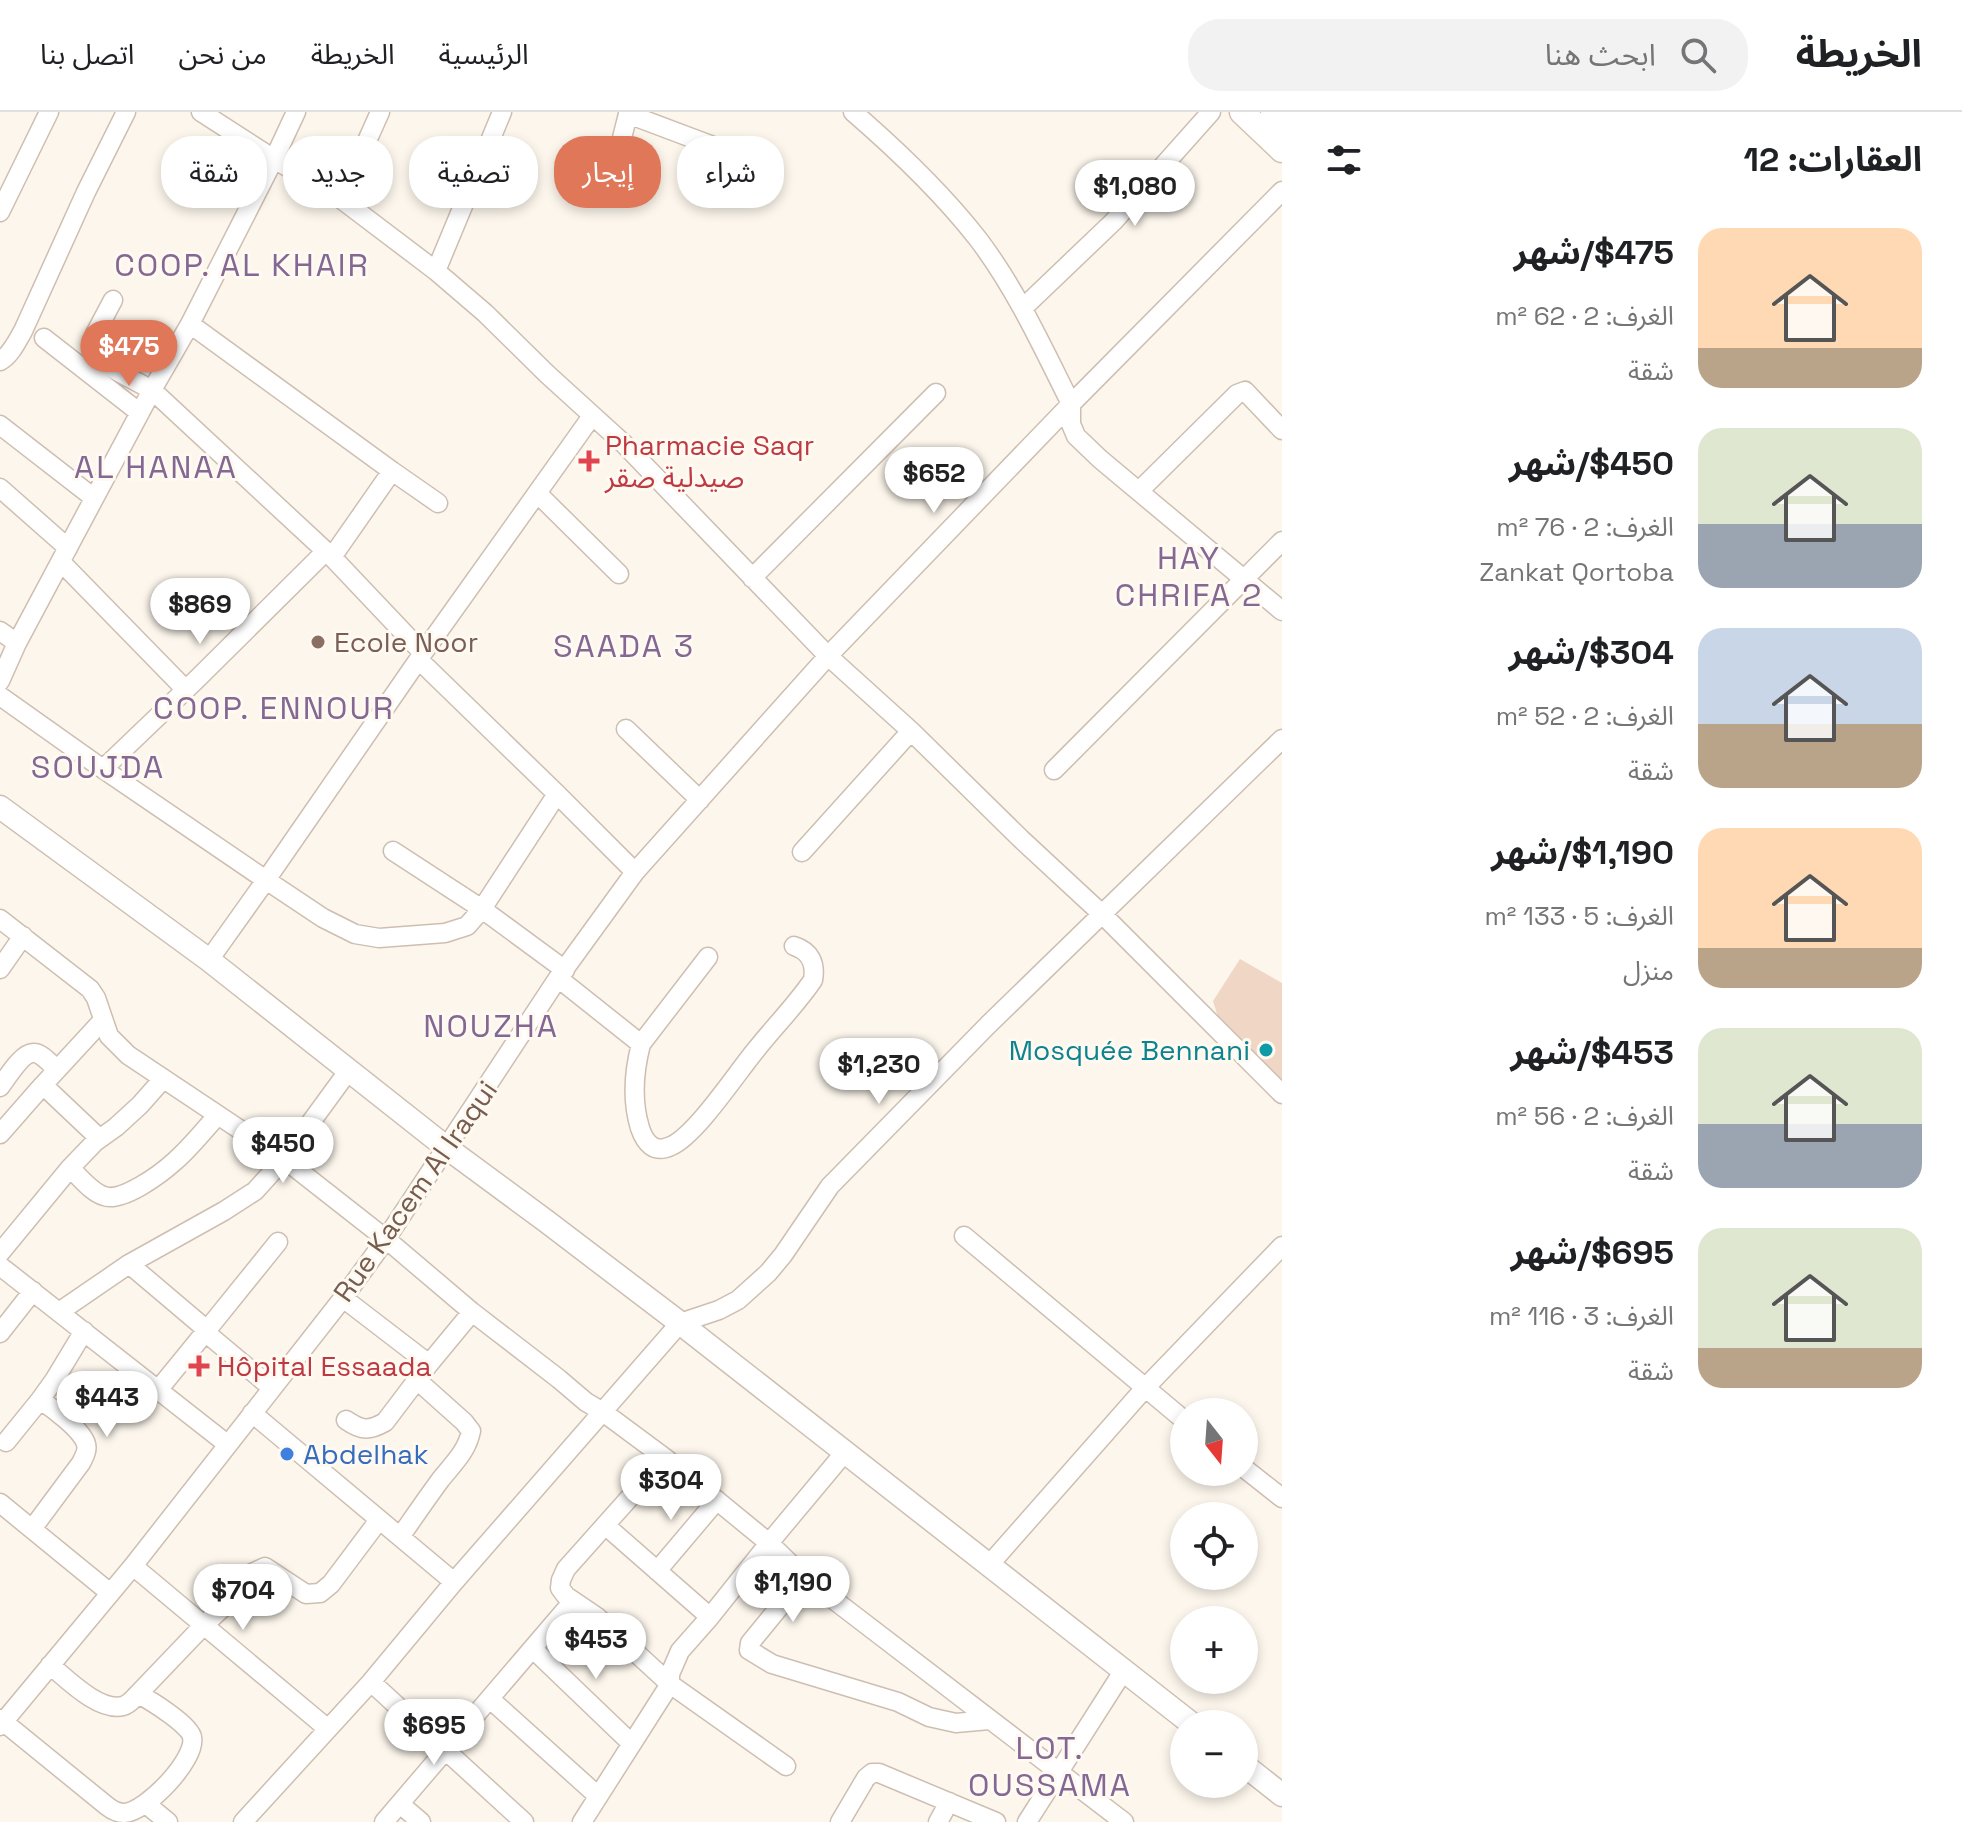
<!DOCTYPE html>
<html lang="ar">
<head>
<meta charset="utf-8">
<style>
	:root { --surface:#fff; --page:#f2f2f2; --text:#202124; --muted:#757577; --line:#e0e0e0; --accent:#df7758 }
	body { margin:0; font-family:"Space Grotesk","Noto Sans Arabic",sans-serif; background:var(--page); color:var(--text); direction:rtl; height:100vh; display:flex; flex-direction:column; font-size:30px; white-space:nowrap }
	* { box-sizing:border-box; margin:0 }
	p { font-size:26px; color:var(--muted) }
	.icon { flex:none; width:44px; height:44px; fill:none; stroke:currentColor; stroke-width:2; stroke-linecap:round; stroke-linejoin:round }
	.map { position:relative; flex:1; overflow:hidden; direction:ltr }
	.drawer { display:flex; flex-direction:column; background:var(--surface); width:680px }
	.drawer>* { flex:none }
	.guide { position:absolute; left:24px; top:24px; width:760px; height:72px; direction:rtl; display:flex; gap:16px }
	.needle { width:52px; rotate:163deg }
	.controls { position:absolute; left:1170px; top:1286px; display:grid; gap:16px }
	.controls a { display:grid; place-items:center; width:88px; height:88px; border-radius:50%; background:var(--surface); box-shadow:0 4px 12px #0003; font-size:40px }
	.price { position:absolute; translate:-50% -68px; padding:0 18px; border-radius:28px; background:#fff; color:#222; font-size:26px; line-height:52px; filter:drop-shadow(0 2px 4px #0008) }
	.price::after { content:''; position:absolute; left:50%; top:48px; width:24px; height:18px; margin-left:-12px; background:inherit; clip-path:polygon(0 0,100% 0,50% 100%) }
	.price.selected { background:var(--accent); color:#fff }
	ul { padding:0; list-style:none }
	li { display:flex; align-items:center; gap:24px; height:200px; padding:0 40px }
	li span { display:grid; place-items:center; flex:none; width:224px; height:160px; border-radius:24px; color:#555 }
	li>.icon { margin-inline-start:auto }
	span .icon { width:96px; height:96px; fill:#fffc; stroke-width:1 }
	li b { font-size:34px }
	h2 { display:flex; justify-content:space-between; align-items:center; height:96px; padding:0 40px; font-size:34px }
	.pill { padding:0 28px; border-radius:32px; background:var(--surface); box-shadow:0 4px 12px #0003; font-size:28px; line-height:72px }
	.pill.selected { background:var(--accent); color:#fff }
	header { display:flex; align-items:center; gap:48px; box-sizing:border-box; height:112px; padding:0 40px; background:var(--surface); border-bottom:2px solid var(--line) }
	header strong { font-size:38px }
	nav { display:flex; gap:44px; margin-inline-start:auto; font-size:28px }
	.search { width:560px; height:72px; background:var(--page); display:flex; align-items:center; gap:20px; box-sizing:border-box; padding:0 28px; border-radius:32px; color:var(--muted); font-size:30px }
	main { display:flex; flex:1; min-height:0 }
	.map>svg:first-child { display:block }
</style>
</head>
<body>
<header>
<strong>الخريطة</strong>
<div class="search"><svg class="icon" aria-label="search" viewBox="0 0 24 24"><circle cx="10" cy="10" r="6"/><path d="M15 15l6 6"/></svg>ابحث هنا</div>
<nav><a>الرئيسية</a><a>الخريطة</a><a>من نحن</a><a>اتصل بنا</a></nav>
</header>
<main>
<section class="drawer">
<h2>العقارات: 12<svg class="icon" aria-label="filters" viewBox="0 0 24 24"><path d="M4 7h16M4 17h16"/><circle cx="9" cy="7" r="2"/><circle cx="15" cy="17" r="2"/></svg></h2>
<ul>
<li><span style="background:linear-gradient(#ffd9b3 75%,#b9a48a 0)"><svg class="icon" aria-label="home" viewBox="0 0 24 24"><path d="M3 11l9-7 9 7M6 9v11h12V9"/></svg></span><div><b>$475/شهر</b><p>الغرف: 2 · 62 m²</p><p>شقة</p></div></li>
<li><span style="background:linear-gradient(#dfe7d0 60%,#9aa5b1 0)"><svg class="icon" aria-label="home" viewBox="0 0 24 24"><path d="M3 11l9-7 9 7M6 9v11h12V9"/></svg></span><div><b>$450/شهر</b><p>الغرف: 2 · 76 m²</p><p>Zankat Qortoba</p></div></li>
<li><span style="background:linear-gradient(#c9d6e8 60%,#b9a48a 0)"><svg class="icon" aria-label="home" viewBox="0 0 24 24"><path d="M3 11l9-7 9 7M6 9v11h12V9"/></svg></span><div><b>$304/شهر</b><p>الغرف: 2 · 52 m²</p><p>شقة</p></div></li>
<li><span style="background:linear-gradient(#ffd9b3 75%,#b9a48a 0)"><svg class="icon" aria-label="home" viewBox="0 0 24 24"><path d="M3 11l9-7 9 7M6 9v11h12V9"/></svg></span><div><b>$1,190/شهر</b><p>الغرف: 5 · 133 m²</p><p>منزل</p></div></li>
<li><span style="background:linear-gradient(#dfe7d0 60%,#9aa5b1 0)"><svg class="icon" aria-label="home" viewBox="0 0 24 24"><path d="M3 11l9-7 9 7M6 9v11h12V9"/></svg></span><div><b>$453/شهر</b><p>الغرف: 2 · 56 m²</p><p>شقة</p></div></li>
<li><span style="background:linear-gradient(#dfe7d0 75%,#b9a48a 0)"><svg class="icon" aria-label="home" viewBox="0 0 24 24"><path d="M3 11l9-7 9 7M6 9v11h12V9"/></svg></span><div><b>$695/شهر</b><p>الغرف: 3 · 116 m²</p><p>شقة</p></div></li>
</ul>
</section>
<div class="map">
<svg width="1282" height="1710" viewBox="0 0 1282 1710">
	<rect width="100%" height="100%" fill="#fcf6ec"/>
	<path fill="#f0d6c4" d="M1240,847L1282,871V972L1218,905L1213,889Z"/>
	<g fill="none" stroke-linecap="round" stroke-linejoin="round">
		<defs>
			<path id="minor" d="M201,0L274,47L341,87L436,159L485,201L547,262L624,332L828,544L911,619L1021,727L1103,803L1282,982
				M628,0V2L721,37
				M1282,79L1071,292V312L1076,324L1100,347L1282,499
				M608,82L628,2
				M341,87L380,0
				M0,100L49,0
				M436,159L502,0
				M113,188L95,222L93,231L96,240L102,249L113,257L152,278L332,445L423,541
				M1023,196L1114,109L1211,0
				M190,212L392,359L332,445
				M44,226L140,301
				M0,249C11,243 17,229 23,219L86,80L126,0
				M0,313L94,386
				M392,359L438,391
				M0,376L68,436
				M1139,379L1237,282L1245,279L1282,318
				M537,381L619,462
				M61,450L186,578
				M752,466L936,281
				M0,519L17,531
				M419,548L557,682L635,760
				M0,569L17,531L152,278L190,212L274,47L296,0
				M0,584L103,657L266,768L423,541L592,304
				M626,617L700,688
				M103,657L197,567L326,439
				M1054,658L1282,429
				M393,739L482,797L565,858
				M802,740L911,619
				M0,807L90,877L96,886L109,924L128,943L284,1047L386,1127L472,1200L559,1267L586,1290L603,1300L665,1346L769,1431L804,1465L1124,1710
				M209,848L266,768L323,806L355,822L379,826L445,821L467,814L482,797L557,682
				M0,857L23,824
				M558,866L641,932C634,959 632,990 640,1016C645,1031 654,1042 671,1034C696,1023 736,962 755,939C774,915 796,893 813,868C816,851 810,839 794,834
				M641,932L708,845
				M43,973L99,1026
				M0,975C7,966 22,940 34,941C42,941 51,953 57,957
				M0,1022L43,973L103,908
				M70,1056C80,1065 91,1080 104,1084C122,1091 162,1061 175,1049C191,1035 204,1018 218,1003
				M964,1124L1184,1308
				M0,1141L70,1056L95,1030L116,1015L140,993L163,967
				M129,1152L207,1218L278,1130
				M0,1154L227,1332
				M343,1186L429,1252
				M59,1200L129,1152L224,1099L255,1079L284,1047L349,958
				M205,1220L272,1276
				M0,1221L33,1179
				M158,1278L207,1218
				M252,1301L454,1470
				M346,1308C362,1319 369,1319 385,1310L429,1252L472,1200
				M6,1330L40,1288
				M665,1346L566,1457L561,1468L560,1476L566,1484L597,1505L670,1572L786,1654
				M1244,1356L1282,1386
				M0,1391L109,1480
				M605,1413L710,1505
				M32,1417L81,1351C84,1345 88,1338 86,1332C82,1318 53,1296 40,1288L55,1267L84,1219
				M400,1425C414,1405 427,1386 441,1367C454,1351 467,1339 471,1319L464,1310L417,1268
				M989,1453L1145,1276L1282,1134
				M133,1454L328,1617
				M657,1459L717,1388
				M804,1465L750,1531L749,1538L772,1552L898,1590L929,1605L956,1611L989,1608
				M533,1537L631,1631
				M50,1553C67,1567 99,1600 123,1594C130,1592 133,1587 138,1582
				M371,1570L524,1710
				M490,1587L598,1684
				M0,1607L107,1694C112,1698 118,1701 124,1701C146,1700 197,1647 192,1625C190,1613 150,1588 138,1582L203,1514L231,1488L252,1461L265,1455L306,1482L320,1481L331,1472L379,1408
				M0,1614L133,1454L343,1186L386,1127L558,866L635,760L828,544L1071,292C1043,236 1016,177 978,127C942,81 897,38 853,0
				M146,1692L168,1710
				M400,1692L421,1710
				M243,1710L371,1570L454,1470L680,1211L719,1198L738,1188L768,1161L783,1143L830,1074L989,912L1282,627
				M384,1710L573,1489
				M582,1710L670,1572V1562L680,1539L710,1505L769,1431L845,1340
				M840,1710L866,1666L872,1661H879L996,1710
				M938,1710L949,1690
				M1027,1710L1124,1558"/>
			<path id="tertiary" d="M0,695L209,848L447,1036L546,1109L680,1211L1192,1612
				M1244,1653L1282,1683"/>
			<path id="secondary" d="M1242,0L1282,38
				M1273,0L1282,9"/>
		</defs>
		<use href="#minor" stroke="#cebeb1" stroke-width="21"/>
		<use href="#tertiary" stroke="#cebeb1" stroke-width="25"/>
		<use href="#secondary" stroke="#d4c0b1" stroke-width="27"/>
		<use href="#minor" stroke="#fff" stroke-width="18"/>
		<use href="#tertiary" stroke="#fff" stroke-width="22"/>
		<use href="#secondary" stroke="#fff" stroke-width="24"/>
	</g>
	<g fill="#e0444e" stroke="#fefaf2" stroke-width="3">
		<path d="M585 337h8v8h8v8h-8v8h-8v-8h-8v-8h8z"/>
		<path d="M195 1242h8v8h8v8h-8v8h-8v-8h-8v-8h8z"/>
	</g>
	<circle fill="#8d6e63" stroke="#fefaf2" stroke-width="3" cx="318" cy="530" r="8"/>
	<circle fill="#0f9aa8" stroke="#fefaf2" stroke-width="3" cx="1266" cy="938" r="8"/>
	<circle fill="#3f7fe0" stroke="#fefaf2" stroke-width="3" cx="287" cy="1342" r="8"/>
	<g text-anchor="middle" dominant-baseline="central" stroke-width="6" stroke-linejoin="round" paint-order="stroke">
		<g font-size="28" fill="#be3a42" stroke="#fefaf2" text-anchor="start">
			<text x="605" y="333">Pharmacie Saqr<tspan x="605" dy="32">صيدلية صقر</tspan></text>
			<text x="217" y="1254">Hôpital Essaada</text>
		</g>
		<g font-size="28" fill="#785e54" stroke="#fefaf2" text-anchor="start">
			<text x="334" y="530">Ecole Noor</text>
		</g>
		<g font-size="28" fill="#0d838f" stroke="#fefaf2" text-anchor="end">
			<text x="1250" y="938">Mosquée Bennani</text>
		</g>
		<g font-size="28" fill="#775d4f" stroke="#fefaf2">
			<text transform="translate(415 1079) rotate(-55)">Rue Kacem Al Iraqui</text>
		</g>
		<g font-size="28" fill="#366cbe" stroke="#fefaf2" text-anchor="start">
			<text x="303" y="1342">Abdelhak</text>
		</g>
		<g font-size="32" letter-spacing="2" fill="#846792" stroke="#fefaf2">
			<text x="242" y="153">COOP. AL KHAIR</text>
			<text x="156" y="355">AL HANAA</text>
			<text x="1189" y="446">HAY<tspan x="1189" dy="37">CHRIFA 2</tspan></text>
			<text x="624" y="534">SAADA 3</text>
			<text x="274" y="596">COOP. ENNOUR</text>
			<text x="98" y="655">SOUJDA</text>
			<text x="491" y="914">NOUZHA</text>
			<text x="1050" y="1636">LOT.<tspan x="1050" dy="37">OUSSAMA</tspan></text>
		</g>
	</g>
</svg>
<div class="controls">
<a><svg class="needle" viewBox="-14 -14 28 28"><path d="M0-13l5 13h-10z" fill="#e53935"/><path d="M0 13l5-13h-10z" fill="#757577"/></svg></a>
<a><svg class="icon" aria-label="locate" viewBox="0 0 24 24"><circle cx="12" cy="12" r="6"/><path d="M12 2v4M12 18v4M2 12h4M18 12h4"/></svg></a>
<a>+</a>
<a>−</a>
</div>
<b class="price" style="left:1135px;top:116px">$1,080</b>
<b class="price selected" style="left:129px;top:276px">$475</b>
<b class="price" style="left:934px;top:403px">$652</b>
<b class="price" style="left:200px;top:534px">$869</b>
<b class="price" style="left:879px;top:994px">$1,230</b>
<b class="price" style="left:283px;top:1073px">$450</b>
<b class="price" style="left:107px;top:1327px">$443</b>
<b class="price" style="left:671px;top:1410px">$304</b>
<b class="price" style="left:793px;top:1512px">$1,190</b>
<b class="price" style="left:243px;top:1520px">$704</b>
<b class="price" style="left:596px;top:1569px">$453</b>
<b class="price" style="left:434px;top:1655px">$695</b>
<div class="guide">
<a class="pill">شراء</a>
<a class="pill selected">إيجار</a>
<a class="pill">تصفية</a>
<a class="pill">جديد</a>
<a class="pill">شقة</a>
</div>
</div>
</main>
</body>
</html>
